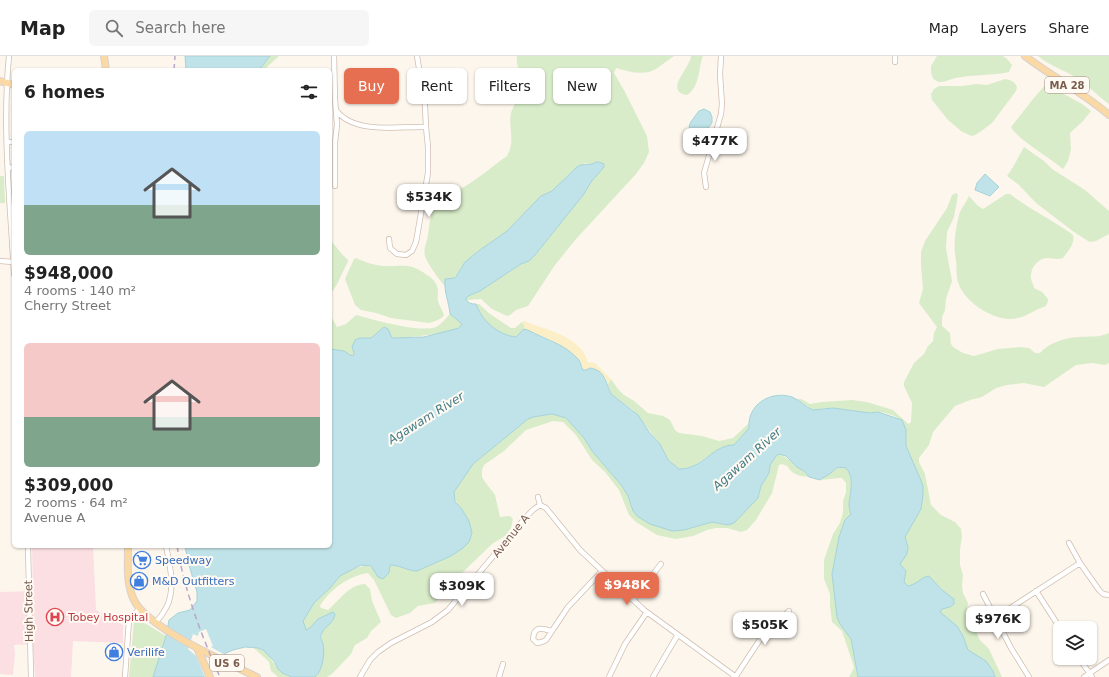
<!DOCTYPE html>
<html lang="en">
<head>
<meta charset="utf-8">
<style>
	:root { --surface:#fff; --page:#f6f6f6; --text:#222; --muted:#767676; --line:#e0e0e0; --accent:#e76f51 }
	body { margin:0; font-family:"DejaVu Sans",sans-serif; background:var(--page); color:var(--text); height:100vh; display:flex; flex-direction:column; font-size:15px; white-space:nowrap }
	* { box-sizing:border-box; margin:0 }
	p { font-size:13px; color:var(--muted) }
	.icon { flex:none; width:22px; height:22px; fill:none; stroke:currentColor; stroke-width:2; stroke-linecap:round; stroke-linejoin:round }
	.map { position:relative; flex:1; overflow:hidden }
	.panel { position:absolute; left:12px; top:12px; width:320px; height:480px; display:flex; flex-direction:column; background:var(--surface); border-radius:6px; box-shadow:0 1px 3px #0004 }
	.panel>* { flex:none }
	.top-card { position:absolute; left:344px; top:12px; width:380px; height:36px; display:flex; gap:8px }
	.tools { position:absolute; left:1053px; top:565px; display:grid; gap:8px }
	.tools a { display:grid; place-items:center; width:44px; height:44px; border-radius:6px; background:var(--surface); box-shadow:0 1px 3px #0004; font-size:20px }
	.price { position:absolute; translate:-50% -34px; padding:0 9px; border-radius:8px; background:#fff; color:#222; font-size:13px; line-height:26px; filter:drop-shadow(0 1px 2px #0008) }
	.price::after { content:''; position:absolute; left:50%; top:24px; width:12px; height:9px; margin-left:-6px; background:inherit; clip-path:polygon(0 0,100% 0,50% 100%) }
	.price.selected { background:var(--accent); color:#fff }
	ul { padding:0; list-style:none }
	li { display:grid; align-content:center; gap:8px; height:212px; padding:0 12px }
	li span { display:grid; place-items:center; height:124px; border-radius:6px; color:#555 }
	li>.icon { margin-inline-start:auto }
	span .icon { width:72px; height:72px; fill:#fffc; stroke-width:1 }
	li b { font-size:17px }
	h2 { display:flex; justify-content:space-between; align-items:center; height:48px; padding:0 12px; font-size:17px }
	.pill { padding:0 14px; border-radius:6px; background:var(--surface); box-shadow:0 1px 3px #0004; font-size:14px; line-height:36px }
	.pill.selected { background:var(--accent); color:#fff }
	header { display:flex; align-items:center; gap:24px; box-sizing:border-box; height:56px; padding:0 20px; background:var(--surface); border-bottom:1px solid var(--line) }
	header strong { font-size:19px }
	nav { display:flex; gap:22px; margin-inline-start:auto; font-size:14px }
	.search { width:280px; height:36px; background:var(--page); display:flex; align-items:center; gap:10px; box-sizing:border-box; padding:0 14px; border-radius:6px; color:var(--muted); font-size:15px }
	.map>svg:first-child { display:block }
</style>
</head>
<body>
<header>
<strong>Map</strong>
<div class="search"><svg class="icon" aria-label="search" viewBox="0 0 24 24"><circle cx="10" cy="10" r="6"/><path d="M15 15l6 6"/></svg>Search here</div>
<nav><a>Map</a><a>Layers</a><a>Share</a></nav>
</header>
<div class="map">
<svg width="1109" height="621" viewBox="0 0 1109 621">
	<rect width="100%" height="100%" fill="#fdf6ec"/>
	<path fill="#fbdfe3" d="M32,490H93L96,554L123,569V587L73,585L71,621H35L33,588L14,589L15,598L13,619L0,618V536L33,535Z"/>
	<path fill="#d8ecc9" d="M270,0H279L267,11L266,14H259Z
		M517,0H674C668,4 662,9 656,13C644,20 629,16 616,12L614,17L625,36L647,80L649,96L644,107L636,118L576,183L555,209L528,250L516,254L510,259L507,260L492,253L481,243L467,244L466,242L468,240L480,235L521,208L529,205L535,199L584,138L591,126L604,111V108L599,106L591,109L585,107L577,111L552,135L536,145L507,175L480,194L465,206L454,222L445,224V230C440,225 427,207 425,200C423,192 427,187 428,179C430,165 431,150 442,140C446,136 458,134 464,131C479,122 493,110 507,100C516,84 508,73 511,57C512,53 515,48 517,43C520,37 520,31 520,25C520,16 516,8 517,0Z
		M691,0H703C698,13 700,31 687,39C663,35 691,11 691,0Z
		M937,0H1003L1007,3L1012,9L1009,16C992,20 974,18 956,22C950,23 940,29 935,24C931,22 931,14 931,10Z
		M1038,0H1109V48C1097,40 1089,29 1077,22C1064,14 1050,10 1038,0Z
		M1005,23C1011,24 1014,25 1017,31L1016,35L992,67L980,76L973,80L969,79L961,75L948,64L932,44L931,38L934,33L939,30H962L976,28L987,29Z
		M1046,28L1082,48L1091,55L1083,65L1070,77L1071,93L1068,105L1063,113C1052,103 1017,83 1011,71L1033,43Z
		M1024,91L1044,105L1052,113L1085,134L1109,155V178L1096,185L1090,186L1088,185L1074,176L1036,147L1019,129L1007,120L1013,111Z
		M0,120H4L5,147H0Z
		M956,137L958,139L954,161L947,176L946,192L952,225L946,243L945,254L942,261V270L950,277L951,288L953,291L963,297L974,300L998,293L1021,291L1029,292L1035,297H1040C1048,287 1065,282 1078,281C1089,280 1099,282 1109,277V307L1105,309L1092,307L1076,309L1044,331L1024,327L1007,329L996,332L982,341L970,344L955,350L933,376L929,389L919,402V406L925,418L931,449L941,459L955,466L961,473L962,481L960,493V509L963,519L962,530L963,537L968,547L966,559L971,564L980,584L989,593L1002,621H995C990,607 980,602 968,594L963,580L957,570L941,557L940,556L942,553L950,551L954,546L951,541L945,537L941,532L918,525L914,529L909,530L904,526L906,515L900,508L908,491L905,481C919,457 930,443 917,415C914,408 907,398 906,390C904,381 907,372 900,364C896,359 883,356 877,356C874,356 871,357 868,357C849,354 832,350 813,354L797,343H801L810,348L822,346L852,344L867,346L893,354L907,367L909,368L911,366L912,347L904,330V326L914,307L924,298L928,290L933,285L934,277L937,271L919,247L923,233L921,210V196L925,185L947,152L952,139Z
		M1006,138H1010C1030,154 1053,164 1073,179C1075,188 1068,195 1063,202C1057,204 1054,202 1047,202C1039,202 1031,211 1031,219C1030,224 1033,227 1034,232L1042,236L1048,243C1048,252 1042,251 1036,254C1019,264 1008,266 990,258C977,252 962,240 958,226C956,220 957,212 956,205C953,189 955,175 959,159C961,152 966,147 969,140L977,149L983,153Z
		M330,184C337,191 341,198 348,204V206C341,217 339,229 330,238Z
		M356,202C364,206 374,209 383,210C403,211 409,206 427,219C431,221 436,226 437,230C439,235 437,240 438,245C439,250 443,254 444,260L438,264L429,267L391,262L376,257L361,254L355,249L345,223L354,203Z
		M476,248H479L490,258L511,272H515L522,266L524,269V273L516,281C498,279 482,265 476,248Z
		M330,258L337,271L346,268L356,259C374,264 420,277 436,271C442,268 446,262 450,258L462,268L459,272C436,279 416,281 392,282L384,271L371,282H360L352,291L354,297L353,300L350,299L344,295L330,314Z
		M611,323L618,333L624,339L634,345L648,357L663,360L670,364L675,374L679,377L702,380L719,385L733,382L749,367V372L734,389L710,399L692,411L679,413L668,404L660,388L633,354L611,338L608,328Z
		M552,358L566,362L584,382L592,395L622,430L628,440L633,455L684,474L712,466L728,469L760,438V432L769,417L770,409L777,399L779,398C785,399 806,417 809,421C799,420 793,419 787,410L782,408L779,409L772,437L756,464L747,474L741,476L727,472H716L707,474L693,480L676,483L671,482L657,479L636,466L629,459L619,434L605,416L592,404L576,379L563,366L553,365L526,374L504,395L484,409L482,414V421L485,426L495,439L500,461L510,460L513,463L511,472L505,480L492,488L464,515L447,528L440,541L435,547L418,550L410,557L396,562L391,559L374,524L368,517C349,520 330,533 320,550L321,552L328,554C340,544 348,529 365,528L370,533L372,545L381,566L371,575L367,582L355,589L351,598L332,618L327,621H315L318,619L323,587C320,583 321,578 324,574L320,563L307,574L303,569V565L314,547L330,532L340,520L345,516L365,509L373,512L390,513V509L398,510L414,515H417L451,500L463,492L458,450L453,439L459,427L473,408L528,363L533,361Z
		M839,411L846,412C855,422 850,437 849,448C849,451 850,455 851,458L845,464L839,481L838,493L834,505L848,577L851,583L858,621H849L854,612L853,608L842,575L832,566L830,550V538L824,523V504L833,478L840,467L843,456V445L846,436V427L842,422H840L820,424C823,421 825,421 828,419C833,416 834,412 839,411Z
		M134,565C144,564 157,575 166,580L161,595L160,621H129Z
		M254,592C267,591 272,607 280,615C283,618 288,619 292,621H278L271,615L269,606Z"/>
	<path fill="#fcefc7" d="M524,265C546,274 581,280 588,306L595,307L611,323L608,327L605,321L583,314L580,307L554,285L524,273V269L522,266Z"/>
	<path fill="#bfe3e8" stroke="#a5d3da" d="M185,0H270L259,14H186Z
		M704,53L710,56L712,61V67L700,82C683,73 689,68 699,55Z
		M596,106H599L604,108V111L591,126L584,138L535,199L529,205L521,208L480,235L468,240L466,242C467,247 471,248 476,248C482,265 498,279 516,281L524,273C529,274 533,277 538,279C553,286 566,290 578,303C581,306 581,311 583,314H586L590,312C605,314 606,327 611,338L638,359L649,376L660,388L668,404L679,413C704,413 712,389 734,389L749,372C747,349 770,334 792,341C800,344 805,351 813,354L833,352L870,357L878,356L902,364L906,374V390L920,422L923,430V439L921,453L905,481L908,491L907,498L900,508L906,515L904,526L908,530C916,529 921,521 929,520L942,534L954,543V548L950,551L942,553L940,556L957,570L963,580L968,594L986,605L993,615L995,621H858L851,583L840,568L837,561L832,518L839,481L845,464L851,458C850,455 849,451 849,448C850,437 855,422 846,412C834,410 837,413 828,419C825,421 823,421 820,424L809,421L804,415L797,411L786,400L779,398L777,399L770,409L769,417L761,430L758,442L734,467L728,469L712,466L684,474L672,475L650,468L637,460L633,455L628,440L622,430L592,395L584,382L566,362L552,358L533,361L528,363L473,408L454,436L455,446L461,452L469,465L472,477L469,486L463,492L451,500L417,515C408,515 400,509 390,509L389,517L383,523L378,521L371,510L361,509L340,520L330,532L314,547L303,565L306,574L311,571L318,563L333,556L335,558C333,569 324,570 321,579C320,583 322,584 323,588C325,597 323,614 315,621H292L282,617L278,613L274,605L263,594L258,592L245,591L233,594L226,597L207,621H153L166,580L169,564L178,557L190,554L197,545V536L188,506L185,490H330V293L344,295L350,299L353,300L354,297L352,291L355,284L360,282H371L384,271L388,273L392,282L424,281L459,272L462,268L450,258C449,246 444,237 445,223L455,222L465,206L480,194L507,175L536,145L541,140L552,135L577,111C584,106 589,111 596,106Z
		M985,118L999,131L990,140L975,134L977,127Z"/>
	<path fill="#fdf6ec" d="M206,573L213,590L211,591L225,599L210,618L207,621H205L196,600L188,593L193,578L198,580L199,576Z"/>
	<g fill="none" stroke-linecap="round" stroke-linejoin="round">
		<defs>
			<path id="minor" d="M9,0C2,72 10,145 14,218
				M334,0L335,44L337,69L335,86V130
				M895,6V0
				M336,54C354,79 400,70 426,71
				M7,86H14
				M8,112L14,111
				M706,131L704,117L721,58L722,48L720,19L721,0
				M389,183L390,192L397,198L406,199L412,195L416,186L428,117V91L426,71L425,50L417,0
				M0,205L13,206
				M538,441L540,449
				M540,449L546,452L580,494L644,554L736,621
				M1069,487L1080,507L1099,534L1103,538L1109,539
				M28,490L31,621
				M1036,535L1060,572
				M983,538L1011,592L1029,621
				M633,544L661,508
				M995,562L1080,507
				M155,567C159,563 163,558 166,552C176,534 170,509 166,490
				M551,575C541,572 534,570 533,583L537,587L542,586L546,584L568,551L602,515
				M1079,602L1092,621
				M736,620L763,579L789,555
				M125,621L129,564L139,553
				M360,621L370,604L378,596L391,587L432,566L448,554L526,461L534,453L540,449
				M499,621L503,608
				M609,621L625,588L647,556
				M653,621L677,580
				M1084,621L1109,604"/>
			<path id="major" d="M104,0L106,14
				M1025,0C1052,21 1083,36 1109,59
				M0,25L14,29
				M128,490C128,508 126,528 134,544C147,572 228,607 257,621
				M197,592L210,621"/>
		</defs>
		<use href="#minor" stroke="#d1beb0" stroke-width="6"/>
		<use href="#major" stroke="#dad1cd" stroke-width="8"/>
		<use href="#minor" stroke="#fff" stroke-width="4.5"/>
		<use href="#major" stroke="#fbd9a5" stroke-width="6"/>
		<path stroke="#b9a8c9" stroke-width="1.5" stroke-dasharray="6 4" stroke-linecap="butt" d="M174,14L175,0
			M177,490C185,536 201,579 220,621"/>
	</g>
	<defs>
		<symbol id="supermarket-ring" viewBox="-11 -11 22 22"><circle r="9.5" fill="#fffaf3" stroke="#3f7fe0" stroke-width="1.5"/><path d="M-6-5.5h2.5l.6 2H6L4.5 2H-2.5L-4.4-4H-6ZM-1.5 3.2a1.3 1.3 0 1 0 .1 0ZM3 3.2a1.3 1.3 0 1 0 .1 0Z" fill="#3f7fe0"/></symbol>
		<symbol id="shop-ring" viewBox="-11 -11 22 22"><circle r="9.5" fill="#fffaf3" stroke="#3f7fe0" stroke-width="1.5"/><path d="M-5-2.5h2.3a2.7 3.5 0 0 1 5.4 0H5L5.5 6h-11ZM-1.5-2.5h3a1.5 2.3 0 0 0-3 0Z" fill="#3f7fe0"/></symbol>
		<symbol id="hospital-ring" viewBox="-11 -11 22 22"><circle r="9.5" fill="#fffaf3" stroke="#e0444e" stroke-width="1.5"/><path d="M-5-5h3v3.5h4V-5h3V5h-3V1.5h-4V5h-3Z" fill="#e0444e"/></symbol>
	</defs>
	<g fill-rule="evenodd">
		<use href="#supermarket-ring" x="132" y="494" width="20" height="20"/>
		<use href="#shop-ring" x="129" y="515" width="20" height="20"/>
		<use href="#hospital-ring" x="45" y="551" width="20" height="20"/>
		<use href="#shop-ring" x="104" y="586" width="20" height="20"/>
	</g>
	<g text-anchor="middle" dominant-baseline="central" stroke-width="4" stroke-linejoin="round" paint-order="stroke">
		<g fill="#fffaf3" stroke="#a28b7f" stroke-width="1">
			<rect x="1045" y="21" width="44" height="16" rx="3"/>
			<rect x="210" y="599" width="34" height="16" rx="3"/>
		</g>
		<g font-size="10" font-weight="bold" fill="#7a5c4d">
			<text x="1067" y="29">MA 28</text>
			<text x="227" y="607">US 6</text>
		</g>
		<g font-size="11" fill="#7a5c4d" stroke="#fffaf3">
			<text transform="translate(511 480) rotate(-51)">Avenue A</text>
			<text transform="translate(29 555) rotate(-91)">High Street</text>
		</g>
		<g font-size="11" fill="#366cbe" stroke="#fffaf3" text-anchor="start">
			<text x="155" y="504">Speedway</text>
			<text x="152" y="525">M&amp;D Outfitters</text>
			<text x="127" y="596">Verilife</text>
		</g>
		<g font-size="11" fill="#be3a42" stroke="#fffaf3" text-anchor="start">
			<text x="68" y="561">Tobey Hospital</text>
		</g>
		<g font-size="12" font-style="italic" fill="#437c86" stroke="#fffaf3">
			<text transform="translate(426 362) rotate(-32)">Agawam River</text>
			<text transform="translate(747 403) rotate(-42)">Agawam River</text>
		</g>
	</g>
</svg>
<div class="tools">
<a><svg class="icon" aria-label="layers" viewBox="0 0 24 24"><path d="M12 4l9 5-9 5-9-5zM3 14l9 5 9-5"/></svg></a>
</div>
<b class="price" style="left:715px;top:106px">$477K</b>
<b class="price" style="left:429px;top:162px">$534K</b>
<b class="price selected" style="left:627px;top:550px">$948K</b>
<b class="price" style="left:462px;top:551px">$309K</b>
<b class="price" style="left:998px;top:584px">$976K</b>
<b class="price" style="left:765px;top:590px">$505K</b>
<div class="top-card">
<a class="pill selected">Buy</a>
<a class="pill">Rent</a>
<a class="pill">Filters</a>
<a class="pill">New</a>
</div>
<section class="panel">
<h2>6 homes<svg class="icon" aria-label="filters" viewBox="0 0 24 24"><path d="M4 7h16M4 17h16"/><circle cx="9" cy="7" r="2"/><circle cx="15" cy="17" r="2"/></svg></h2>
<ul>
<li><span style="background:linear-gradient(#bfe0f5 60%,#7fa58c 0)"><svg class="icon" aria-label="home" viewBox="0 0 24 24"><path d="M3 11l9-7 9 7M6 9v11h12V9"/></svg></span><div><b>$948,000</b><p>4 rooms · 140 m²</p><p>Cherry Street</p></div></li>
<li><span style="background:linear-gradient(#f6c9c9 60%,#7fa58c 0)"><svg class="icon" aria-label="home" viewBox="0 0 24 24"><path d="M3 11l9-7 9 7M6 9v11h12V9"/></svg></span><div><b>$309,000</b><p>2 rooms · 64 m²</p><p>Avenue A</p></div></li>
</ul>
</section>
</div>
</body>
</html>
